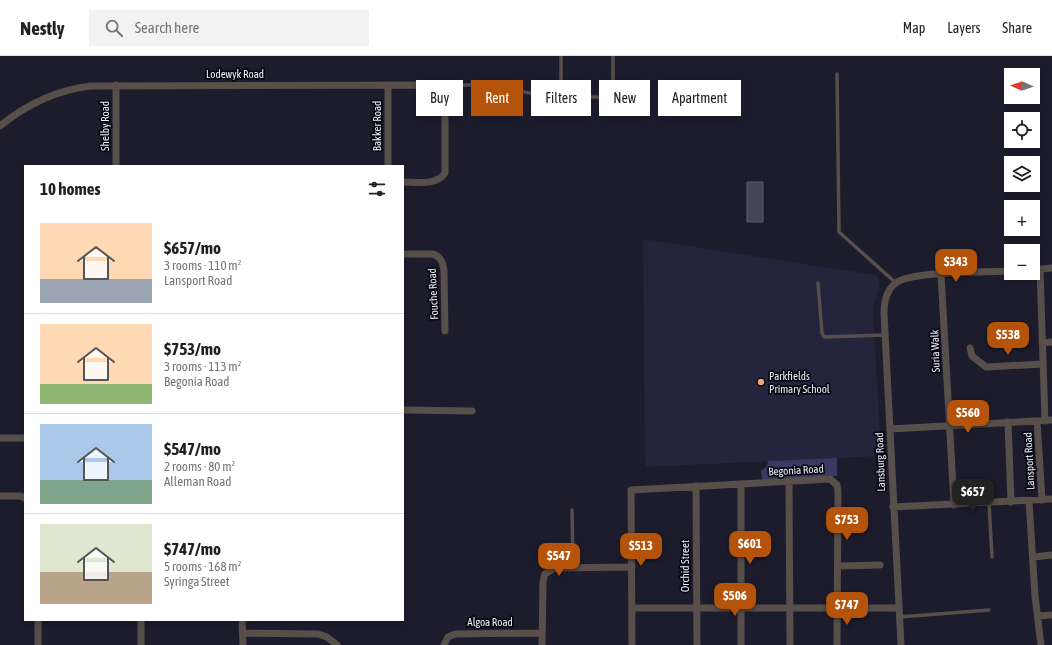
<!DOCTYPE html>
<html lang="en">
<head>
<meta charset="utf-8">
<style>
	:root { --surface:#fff; --page:#f2f2f2; --text:#202124; --muted:#757577; --line:#e0e0e0; --accent:#b45309 }
	body { margin:0; font-family:"Asap Condensed",sans-serif; background:var(--page); color:var(--text); height:100vh; display:flex; flex-direction:column; font-size:15px; white-space:nowrap }
	* { box-sizing:border-box; margin:0 }
	p { font-size:13px; color:var(--muted) }
	.icon { flex:none; width:22px; height:22px; fill:none; stroke:currentColor; stroke-width:2; stroke-linecap:round; stroke-linejoin:round }
	.map { position:relative; flex:1; overflow:hidden }
	.drawer { position:absolute; left:24px; top:109px; width:380px; height:456px; display:flex; flex-direction:column; background:var(--surface); border-radius:0px; box-shadow:0 2px 6px #0003 }
	.drawer>* { flex:none }
	.top-card { position:absolute; left:416px; top:24px; width:380px; height:36px; display:flex; gap:8px }
	.needle { width:26px; rotate:272deg }
	.controls { position:absolute; left:1004px; top:12px; display:grid; gap:8px }
	.controls a { display:grid; place-items:center; width:36px; height:36px; border-radius:0px; background:var(--surface); box-shadow:0 2px 6px #0003; font-size:20px }
	.price { position:absolute; translate:-50% -34px; padding:0 9px; border-radius:8px; background:var(--accent); color:#fff; font-size:13px; line-height:26px; filter:drop-shadow(0 1px 2px #0008) }
	.price::after { content:''; position:absolute; left:50%; top:24px; width:12px; height:9px; margin-left:-6px; background:inherit; clip-path:polygon(0 0,100% 0,50% 100%) }
	.price.selected { background:#222; color:#fff }
	ul { padding:0; list-style:none }
	li { display:flex; align-items:center; gap:12px; height:100px; padding:0 16px }
	li+li { border-top:1px solid var(--line) }
	li span { display:grid; place-items:center; flex:none; width:112px; height:80px; border-radius:0px; color:#555 }
	li>.icon { margin-inline-start:auto }
	span .icon { width:48px; height:48px; fill:#fffc; stroke-width:1 }
	li b { font-size:17px }
	h2 { display:flex; justify-content:space-between; align-items:center; height:48px; padding:0 16px; font-size:17px }
	.tag { padding:0 14px; border-radius:0px; background:var(--surface); box-shadow:0 2px 6px #0003; font-size:14px; line-height:36px }
	.tag.selected { background:var(--accent); color:#fff }
	header { display:flex; align-items:center; gap:24px; box-sizing:border-box; height:56px; padding:0 20px; background:var(--surface); border-bottom:1px solid var(--line) }
	header strong { font-size:19px }
	nav { display:flex; gap:22px; margin-inline-start:auto; font-size:14px }
	.search { width:280px; height:36px; background:var(--page); display:flex; align-items:center; gap:10px; box-sizing:border-box; padding:0 14px; border-radius:0px; color:var(--muted); font-size:15px }
	.map>svg:first-child { display:block }
</style>
</head>
<body>
<header>
<strong>Nestly</strong>
<div class="search"><svg class="icon" aria-label="search" viewBox="0 0 24 24"><circle cx="10" cy="10" r="6"/><path d="M15 15l6 6"/></svg>Search here</div>
<nav><a>Map</a><a>Layers</a><a>Share</a></nav>
</header>
<div class="map">
<svg width="1052" height="589" viewBox="0 0 1052 589">
	<rect width="100%" height="100%" fill="#1c1c2d"/>
	<path fill="#24243c" d="M643,183L876,219L880,229L873,253L881,400L645,411Z"/>
	<path fill="#393962" d="M837,402V420L762,423L761,415L767,410L768,405Z"/>
	<path fill="#444559" stroke="#5c5d72" d="M747,126H763V166H747Z"/>
	<g fill="none" stroke-linecap="round" stroke-linejoin="round">
		<path stroke="#584e4a" stroke-width="3.5" d="M837,18L839,176L896,227
			M445,29H479L556,41H609L613,36V0
			M561,41V0
			M818,227L822,277L824,281L885,279
			M989,447L992,501
			M572,454L573,512
			M899,561L989,554"/>
		<path stroke="#584e4a" stroke-width="7" d="M388,29V110
			M0,70C27,48 57,34 91,30L445,29V117C436,130 417,126 403,126
			M116,110V29
			M403,198H432C441,200 443,207 444,215L445,275
			M1040,213L1045,365
			M1033,214L1052,212
			M941,218L954,449
			M1042,287L1052,286
			M970,292L972,300L986,311L1043,308
			M403,354L472,355
			M1037,365L1042,444
			M1008,366L1011,446
			M890,373L1052,364
			M0,382H25
			M789,425L790,589
			M741,428V589
			M696,430L697,589
			M0,440H21L25,442
			M1029,445L1035,540L1041,589
			M893,451L1052,443
			M1034,501L1052,499
			M838,510L880,509
			M632,552H899
			M1038,560L1052,559
			M38,564V589
			M242,564L243,589
			M243,577L318,578L327,581L337,589
			M141,589V564
			M444,589L448,581L455,578L542,577
			M542,589L543,526L545,518L555,512L632,511
			M632,589L631,434L830,423L837,429L838,435L837,589
			M901,589L884,257C884,245 886,234 896,227C910,215 989,216 1011,215"/>
	</g>
	<circle fill="#f0a279" stroke="#07070f" stroke-width="1.5" cx="761" cy="326" r="4"/>
	<g text-anchor="middle" dominant-baseline="central" stroke-width="3.5" stroke-linejoin="round" paint-order="stroke">
		<g font-size="11" fill="#eff0fd" stroke="#07070f">
			<text x="235" y="18">Lodewyk Road</text>
			<text transform="translate(105 70) rotate(-90)">Shelby Road</text>
			<text transform="translate(377 70) rotate(-90)">Bakker Road</text>
			<text transform="translate(433 238) rotate(-93)">Fouche Road</text>
			<text transform="translate(935 295) rotate(-92)">Suria Walk</text>
			<text transform="translate(1029 405) rotate(-93)">Lansport Road</text>
			<text transform="translate(880 406) rotate(-92)">Lansburg Road</text>
			<text transform="translate(796 414) rotate(-3)">Begonia Road</text>
			<text transform="translate(685 510) rotate(-90)">Orchid Street</text>
			<text x="490" y="566">Algoa Road</text>
		</g>
		<g font-size="11" fill="#eff0fd" stroke="#07070f" text-anchor="start">
			<text x="769" y="320">Parkfields<tspan x="769" dy="13">Primary School</tspan></text>
		</g>
	</g>
</svg>
<div class="controls">
<a><svg class="needle" viewBox="-14 -14 28 28"><path d="M0-13l5 13h-10z" fill="#e53935"/><path d="M0 13l5-13h-10z" fill="#757577"/></svg></a>
<a><svg class="icon" aria-label="locate" viewBox="0 0 24 24"><circle cx="12" cy="12" r="6"/><path d="M12 2v4M12 18v4M2 12h4M18 12h4"/></svg></a>
<a><svg class="icon" aria-label="layers" viewBox="0 0 24 24"><path d="M12 4l9 5-9 5-9-5zM3 14l9 5 9-5"/></svg></a>
<a>+</a>
<a>−</a>
</div>
<b class="price" style="left:956px;top:227px">$343</b>
<b class="price" style="left:1008px;top:300px">$538</b>
<b class="price" style="left:968px;top:378px">$560</b>
<b class="price selected" style="left:973px;top:457px">$657</b>
<b class="price" style="left:847px;top:485px">$753</b>
<b class="price" style="left:750px;top:509px">$601</b>
<b class="price" style="left:641px;top:511px">$513</b>
<b class="price" style="left:559px;top:521px">$547</b>
<b class="price" style="left:735px;top:561px">$506</b>
<b class="price" style="left:847px;top:570px">$747</b>
<div class="top-card">
<a class="tag">Buy</a>
<a class="tag selected">Rent</a>
<a class="tag">Filters</a>
<a class="tag">New</a>
<a class="tag">Apartment</a>
</div>
<section class="drawer">
<h2>10 homes<svg class="icon" aria-label="filters" viewBox="0 0 24 24"><path d="M4 7h16M4 17h16"/><circle cx="9" cy="7" r="2"/><circle cx="15" cy="17" r="2"/></svg></h2>
<ul>
<li><span style="background:linear-gradient(#ffd9b3 70%,#9aa5b1 0)"><svg class="icon" aria-label="home" viewBox="0 0 24 24"><path d="M3 11l9-7 9 7M6 9v11h12V9"/></svg></span><div><b>$657/mo</b><p>3 rooms · 110 m²</p><p>Lansport Road</p></div></li>
<li><span style="background:linear-gradient(#ffd9b3 75%,#8fb573 0)"><svg class="icon" aria-label="home" viewBox="0 0 24 24"><path d="M3 11l9-7 9 7M6 9v11h12V9"/></svg></span><div><b>$753/mo</b><p>3 rooms · 113 m²</p><p>Begonia Road</p></div></li>
<li><span style="background:linear-gradient(#a9c7e8 70%,#7fa58c 0)"><svg class="icon" aria-label="home" viewBox="0 0 24 24"><path d="M3 11l9-7 9 7M6 9v11h12V9"/></svg></span><div><b>$547/mo</b><p>2 rooms · 80 m²</p><p>Alleman Road</p></div></li>
<li><span style="background:linear-gradient(#dfe7d0 60%,#b9a48a 0)"><svg class="icon" aria-label="home" viewBox="0 0 24 24"><path d="M3 11l9-7 9 7M6 9v11h12V9"/></svg></span><div><b>$747/mo</b><p>5 rooms · 168 m²</p><p>Syringa Street</p></div></li>
</ul>
</section>
</div>
</body>
</html>
